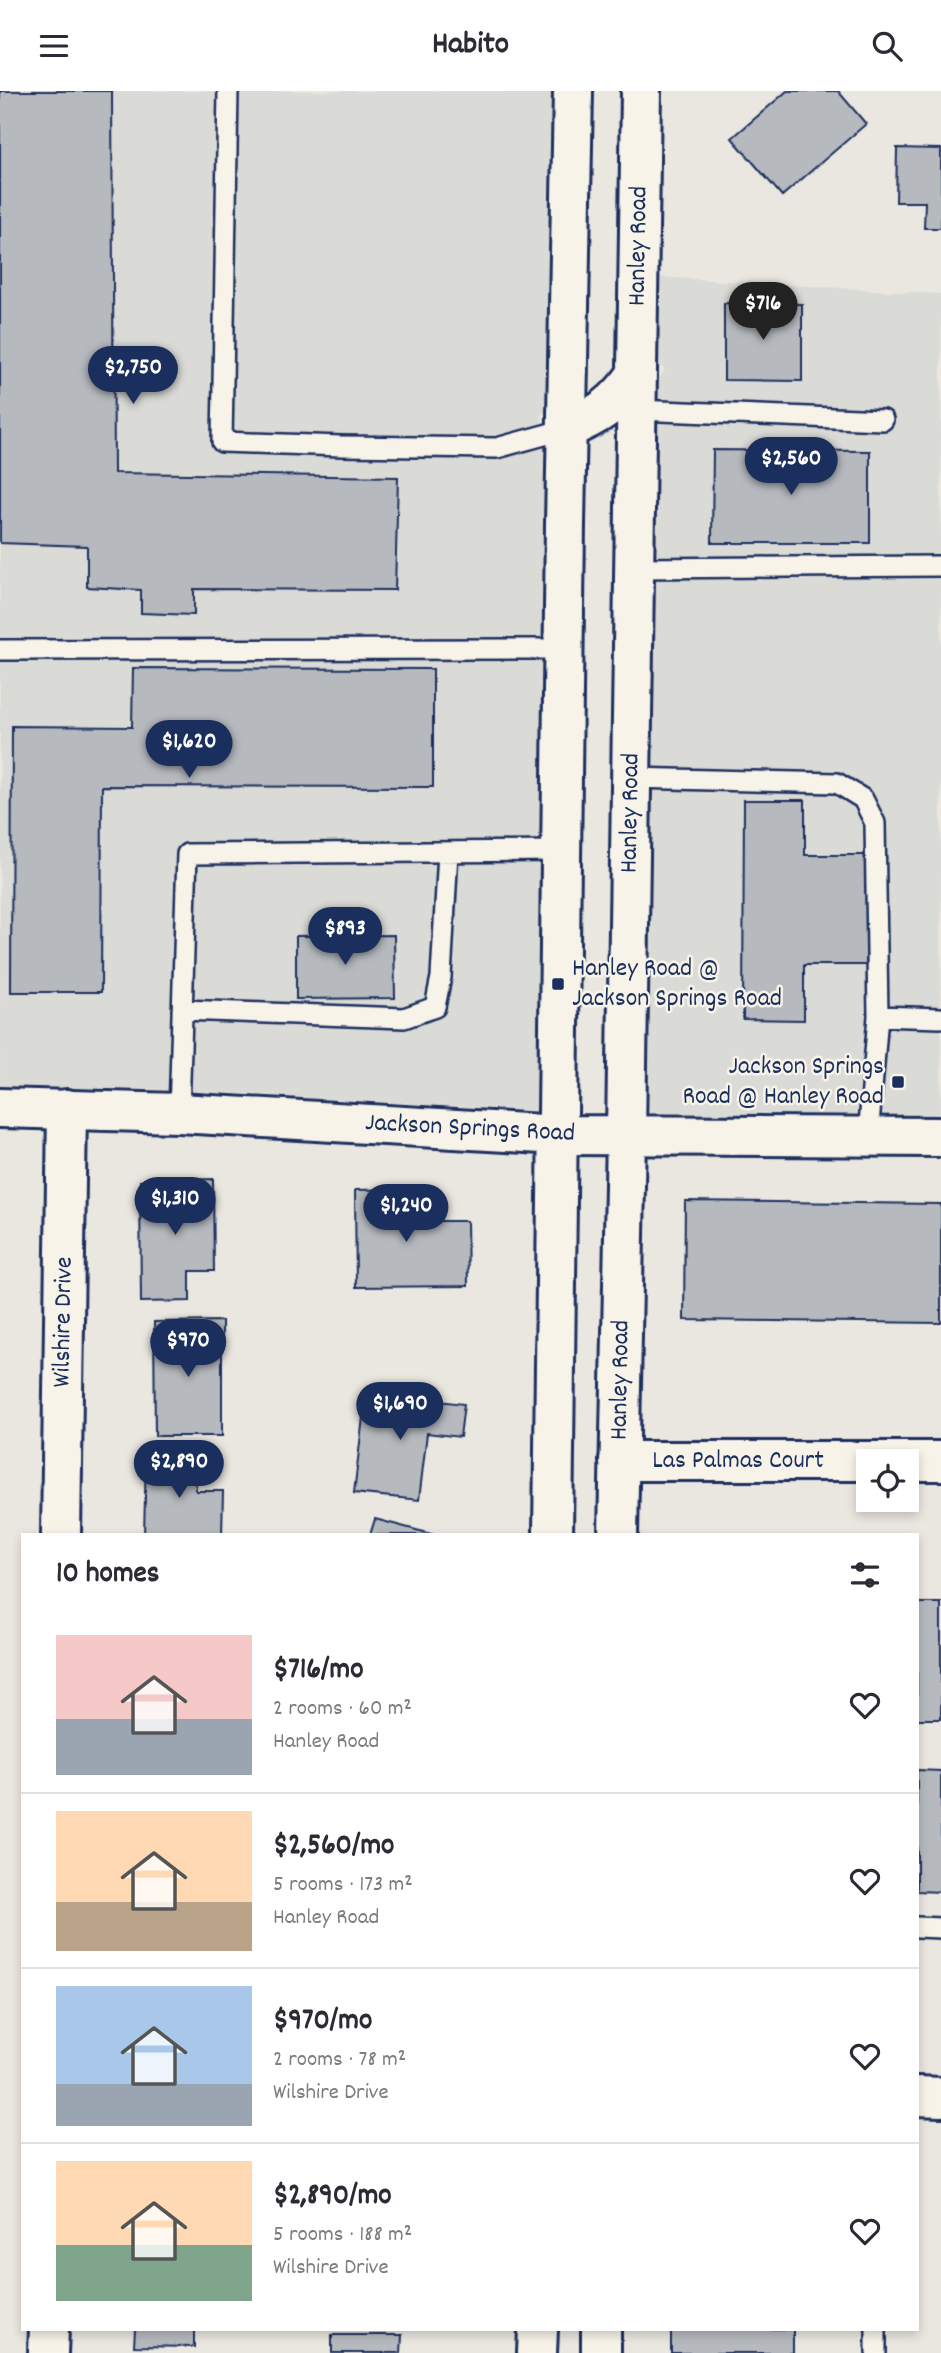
<!DOCTYPE html>
<html lang="en">
<head>
<meta charset="utf-8">
<style>
	:root { --surface:#fff; --page:#f7f7f7; --text:#2b2b33; --muted:#7c7c81; --line:#e1e1e2; --accent:#1b2f5e }
	body { margin:0; font-family:Dekko,sans-serif; background:var(--page); color:var(--text); height:100vh; display:flex; flex-direction:column; font-size:26px; white-space:nowrap }
	* { box-sizing:border-box; margin:0 }
	p { font-size:23px; color:var(--muted) }
	.icon { flex:none; width:38px; height:38px; fill:none; stroke:currentColor; stroke-width:2; stroke-linecap:round; stroke-linejoin:round }
	.map { position:relative; flex:1; overflow:hidden }
	.side { position:absolute; left:21px; top:1442px; width:898px; height:798px; display:flex; flex-direction:column; background:var(--surface); border-radius:0px; box-shadow:0 4px 10px #0003 }
	.side>* { flex:none }
	.fabs { position:absolute; left:856px; top:1358px; display:grid; gap:14px }
	.fabs a { display:grid; place-items:center; width:63px; height:63px; border-radius:0px; background:var(--surface); box-shadow:0 4px 10px #0003; font-size:35px }
	.price { position:absolute; translate:-50% -60px; padding:0 16px; border-radius:24px; background:var(--accent); color:#fff; font-size:23px; line-height:46px; filter:drop-shadow(0 2px 4px #0008) }
	.price::after { content:''; position:absolute; left:50%; top:42px; width:21px; height:16px; margin-left:-10px; background:inherit; clip-path:polygon(0 0,100% 0,50% 100%) }
	.price.selected { background:#222; color:#fff }
	ul { padding:0; list-style:none }
	li { display:flex; align-items:center; gap:21px; height:175px; padding:0 35px }
	li+li { border-top:2px solid var(--line) }
	li span { display:grid; place-items:center; flex:none; width:196px; height:140px; border-radius:0px; color:#555 }
	li>.icon { margin-inline-start:auto }
	span .icon { width:84px; height:84px; fill:#fffc; stroke-width:1 }
	li b { font-size:30px }
	h2 { display:flex; justify-content:space-between; align-items:center; height:84px; padding:0 35px; font-size:30px }
	header { display:flex; justify-content:space-between; align-items:center; height:91px; padding:0 35px; background:var(--surface); font-size:32px; font-weight:800 }
	.map>svg:first-child { display:block }
</style>
</head>
<body>
<header><svg class="icon" aria-label="menu" viewBox="0 0 24 24"><path d="M4 6h16M4 12h16M4 18h16"/></svg>Habito<svg class="icon" aria-label="search" viewBox="0 0 24 24"><circle cx="10" cy="10" r="6"/><path d="M15 15l6 6"/></svg></header>
<div class="map">
<svg width="941" height="2262" viewBox="0 0 941 2262">
	<rect width="100%" height="100%" fill="#eae7e0"/>
	<filter id="ink" filterUnits="userSpaceOnUse"><feTurbulence type="fractalNoise" baseFrequency=".0143" numOctaves="2"/><feDisplacementMap in="SourceGraphic" scale="14" xChannelSelector="R" yChannelSelector="G"/><feConvolveMatrix kernelMatrix="1 2 1 2 8 2 1 2 1" color-interpolation-filters="sRGB"/></filter>
	<g filter="url(#ink)">
		<path fill="#dadad6" d="M0,0H553L547,321L541,324L546,341L539,1020L179,999L0,995Z
			M658,186L941,203V1024L647,1022L657,290L665,279L657,272Z"/>
		<path fill="#b6babf" stroke="#1b2f5e" stroke-width="2" d="M0,0H112L114,382L398,386L395,499L194,498V524L141,522V499L87,496V455L0,452Z
			M787,0H838L866,33L782,105L732,47Z
			M897,57L941,58V137H924L925,111H896Z
			M724,212L802,213V290L724,289Z
			M713,359L870,360V452H712Z
			M133,577L433,578V696L102,695L101,901H11L12,635L132,636Z
			M744,709H805V764H866V874H804V929L743,928Z
			M394,844L395,907L296,908V845Z
			M213,1088L214,1180H190V1210L141,1211L140,1090Z
			M411,1098V1130H467L468,1195L356,1196L355,1099Z
			M685,1110L941,1113V1232L684,1229Z
			M222,1230V1345H155L154,1231Z
			M366,1301L464,1313L460,1346L427,1342L419,1409L354,1402Z
			M146,1366L196,1367V1400H223L222,1444H144Z
			M375,1428L435,1444H370Z
			M917,1512H941V1628H917Z
			M917,1679L941,1680V1801L917,1800Z
			M135,2238H194V2256L134,2255Z
			M671,2238H793V2262H671Z
			M332,2244H402L401,2262H332Z"/>
		<g fill="none" stroke-linecap="round" stroke-linejoin="round">
			<defs>
				<path id="service" d="M228,0L222,351L342,355L497,357L566,338
					M636,319L883,329
					M634,477L939,475
					M0,559L563,558
					M631,687L837,692L863,708L875,732L878,925
					M182,919L404,927L435,916L441,886L448,761
					M179,1022L187,763L562,760
					M868,1046L878,925L941,927
					M917,1836L941,1837
					M876,2262V2238"/>
				<path id="minor" d="M619,1370H941
					M61,1444L67,1018
					M917,2005L941,2006
					M48,2262L49,2238"/>
				<path id="tertiary" d="M0,1017L179,1022L559,1044L941,1046"/>
				<path id="secondary" d="M566,338C600,324 616,313 637,283
					M553,1444L565,433L573,0
					M618,1444L626,1044L641,0
					M537,2262L538,2238
					M601,2262V2238"/>
			</defs>
			<use href="#service" stroke="#1b2f5e" stroke-width="24"/>
			<use href="#minor" stroke="#1b2f5e" stroke-width="44"/>
			<use href="#tertiary" stroke="#1b2f5e" stroke-width="44"/>
			<use href="#secondary" stroke="#1b2f5e" stroke-width="44"/>
			<use href="#service" stroke="#f7f3e8" stroke-width="19"/>
			<use href="#minor" stroke="#f7f3e8" stroke-width="38"/>
			<use href="#tertiary" stroke="#f7f3e8" stroke-width="38"/>
			<use href="#secondary" stroke="#f7f3e8" stroke-width="38"/>
		</g>
	</g>
	<g fill="#1b2f5e" stroke="#f7f3e8" stroke-width="2.5">
		<rect x="551" y="886" width="14" height="14" rx="3.5"/>
		<rect x="891" y="984" width="14" height="14" rx="3.5"/>
	</g>
	<g text-anchor="middle" dominant-baseline="central" stroke-width="5" stroke-linejoin="round" paint-order="stroke">
		<g font-size="26" fill="#1b2f5e" stroke="#f7f3e8">
			<text transform="translate(639 155) rotate(-89)">Hanley Road</text>
			<text transform="translate(631 722) rotate(-89)">Hanley Road</text>
			<text transform="translate(470 1038) rotate(3)">Jackson Springs Road</text>
			<text transform="translate(64 1231) rotate(-89)">Wilshire Drive</text>
			<text transform="translate(621 1289) rotate(-89)">Hanley Road</text>
			<text x="738" y="1370">Las Palmas Court</text>
		</g>
		<g font-size="26" fill="#1b2f5e" stroke="#f7f3e8" text-anchor="start">
			<text x="572" y="878">Hanley Road @<tspan x="572" dy="30">Jackson Springs Road</tspan></text>
			<text x="884" y="976" text-anchor="end">Jackson Springs<tspan x="884" dy="30">Road @ Hanley Road</tspan></text>
		</g>
	</g>
</svg>
<div class="fabs">
<a><svg class="icon" aria-label="locate" viewBox="0 0 24 24"><circle cx="12" cy="12" r="6"/><path d="M12 2v4M12 18v4M2 12h4M18 12h4"/></svg></a>
</div>
<b class="price selected" style="left:763px;top:251px">$716</b>
<b class="price" style="left:133px;top:315px">$2,750</b>
<b class="price" style="left:791px;top:406px">$2,560</b>
<b class="price" style="left:189px;top:689px">$1,620</b>
<b class="price" style="left:345px;top:876px">$893</b>
<b class="price" style="left:175px;top:1146px">$1,310</b>
<b class="price" style="left:406px;top:1153px">$1,240</b>
<b class="price" style="left:188px;top:1288px">$970</b>
<b class="price" style="left:400px;top:1351px">$1,690</b>
<b class="price" style="left:179px;top:1409px">$2,890</b>
<section class="side">
<h2>10 homes<svg class="icon" aria-label="filters" viewBox="0 0 24 24"><path d="M4 7h16M4 17h16"/><circle cx="9" cy="7" r="2"/><circle cx="15" cy="17" r="2"/></svg></h2>
<ul>
<li><span style="background:linear-gradient(#f6c9c9 60%,#9aa5b1 0)"><svg class="icon" aria-label="home" viewBox="0 0 24 24"><path d="M3 11l9-7 9 7M6 9v11h12V9"/></svg></span><div><b>$716/mo</b><p>2 rooms · 60 m²</p><p>Hanley Road</p></div><svg class="icon" aria-label="heart" viewBox="0 0 24 24"><path d="M12 20l-8-8c-3-5 5-10 8-4 3-6 11-1 8 4z"/></svg></li>
<li><span style="background:linear-gradient(#ffd9b3 65%,#b9a48a 0)"><svg class="icon" aria-label="home" viewBox="0 0 24 24"><path d="M3 11l9-7 9 7M6 9v11h12V9"/></svg></span><div><b>$2,560/mo</b><p>5 rooms · 173 m²</p><p>Hanley Road</p></div><svg class="icon" aria-label="heart" viewBox="0 0 24 24"><path d="M12 20l-8-8c-3-5 5-10 8-4 3-6 11-1 8 4z"/></svg></li>
<li><span style="background:linear-gradient(#a9c7e8 70%,#9aa5b1 0)"><svg class="icon" aria-label="home" viewBox="0 0 24 24"><path d="M3 11l9-7 9 7M6 9v11h12V9"/></svg></span><div><b>$970/mo</b><p>2 rooms · 78 m²</p><p>Wilshire Drive</p></div><svg class="icon" aria-label="heart" viewBox="0 0 24 24"><path d="M12 20l-8-8c-3-5 5-10 8-4 3-6 11-1 8 4z"/></svg></li>
<li><span style="background:linear-gradient(#ffd9b3 60%,#7fa58c 0)"><svg class="icon" aria-label="home" viewBox="0 0 24 24"><path d="M3 11l9-7 9 7M6 9v11h12V9"/></svg></span><div><b>$2,890/mo</b><p>5 rooms · 188 m²</p><p>Wilshire Drive</p></div><svg class="icon" aria-label="heart" viewBox="0 0 24 24"><path d="M12 20l-8-8c-3-5 5-10 8-4 3-6 11-1 8 4z"/></svg></li>
</ul>
</section>
</div>
</body>
</html>
